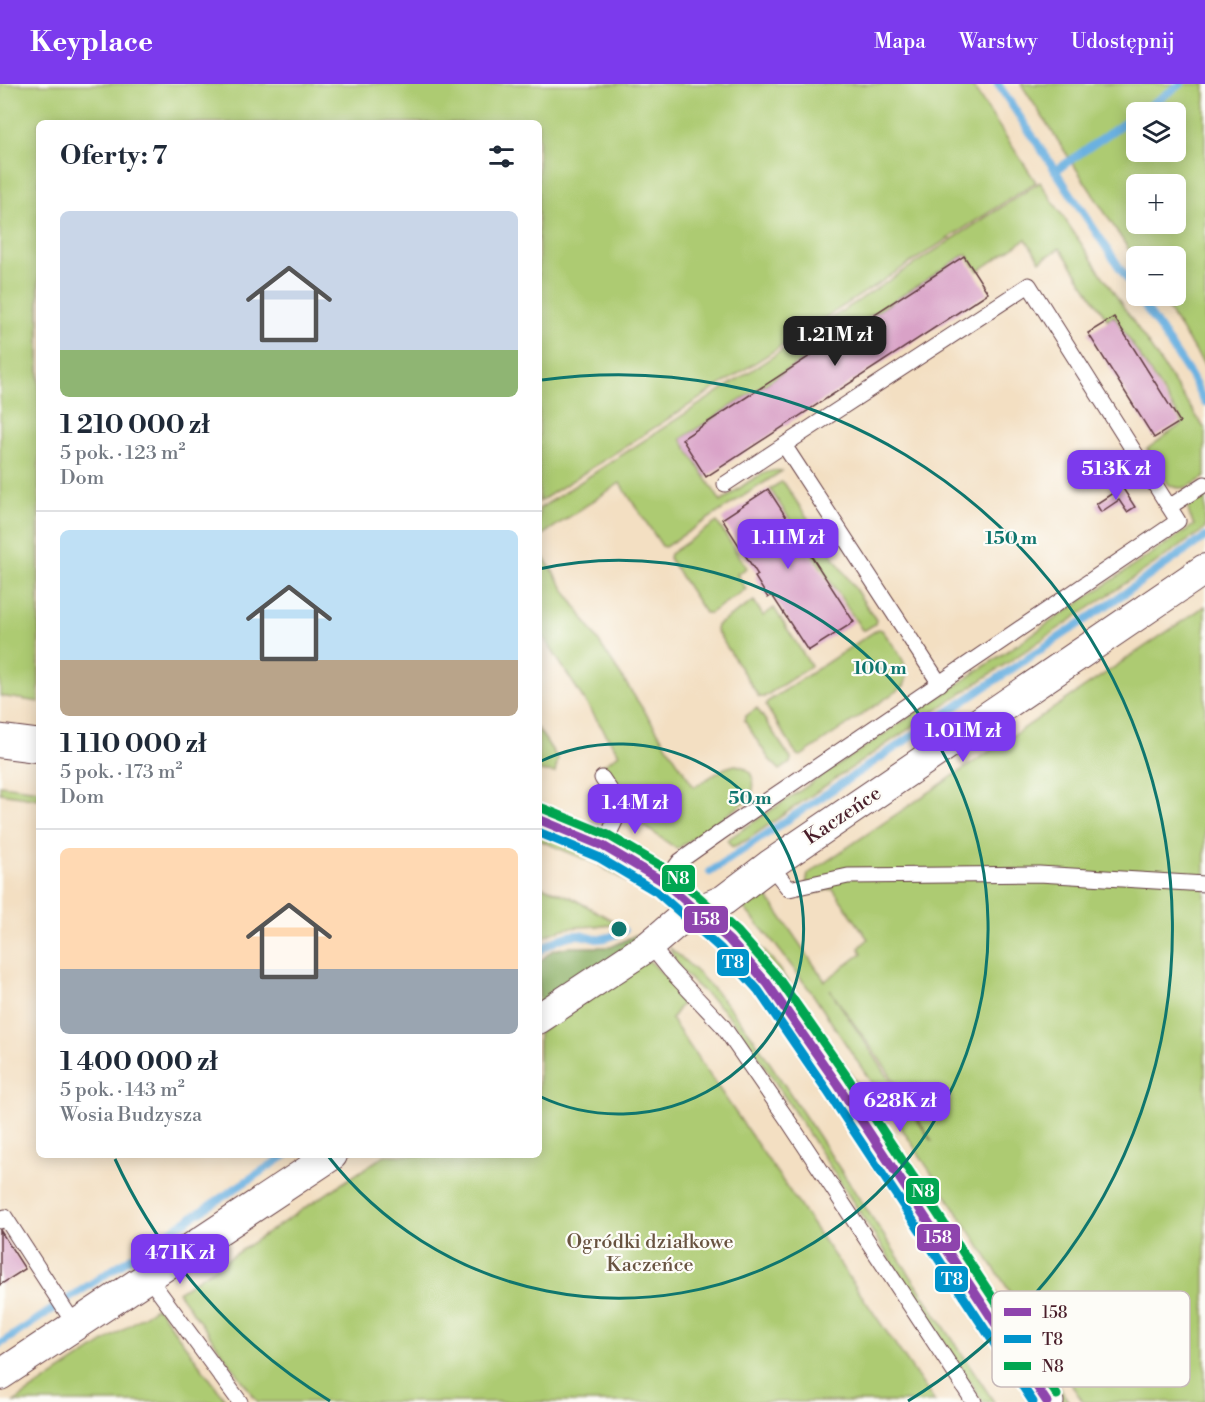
<!DOCTYPE html>
<html lang="pl">
<head>
<meta charset="utf-8">
<style>
	:root { --surface:#fff; --page:#f6f6f7; --text:#1f2937; --muted:#747a83; --line:#e0e1e3; --accent:#7c3aed }
	body { margin:0; font-family:"Libre Bodoni",serif; background:var(--page); color:var(--text); height:100vh; display:flex; flex-direction:column; font-size:22px; white-space:nowrap }
	* { box-sizing:border-box; margin:0 }
	p { font-size:20px; color:var(--muted) }
	.icon { flex:none; width:33px; height:33px; fill:none; stroke:currentColor; stroke-width:2; stroke-linecap:round; stroke-linejoin:round }
	.map { position:relative; flex:1; overflow:hidden }
	.drawer { position:absolute; left:36px; top:36px; width:506px; height:1038px; display:flex; flex-direction:column; background:var(--surface); border-radius:9px; box-shadow:0 3px 15px #0003 }
	.drawer>* { flex:none }
	.buttons { position:absolute; left:1126px; top:18px; display:grid; gap:12px }
	.buttons a { display:grid; place-items:center; width:60px; height:60px; border-radius:9px; background:var(--surface); box-shadow:0 3px 15px #0003; font-size:30px }
	.price { position:absolute; translate:-50% -51px; padding:0 14px; border-radius:12px; background:var(--accent); color:#fff; font-size:20px; line-height:39px; filter:drop-shadow(0 2px 3px #0008) }
	.price::after { content:''; position:absolute; left:50%; top:36px; width:18px; height:14px; margin-left:-9px; background:inherit; clip-path:polygon(0 0,100% 0,50% 100%) }
	.price.current { background:#222; color:#fff }
	ul { padding:0; list-style:none }
	li { display:grid; align-content:center; gap:12px; height:318px; padding:0 24px }
	li+li { border-top:2px solid var(--line) }
	li span { display:grid; place-items:center; height:186px; border-radius:9px; color:#555 }
	li>.icon { margin-inline-start:auto }
	span .icon { width:108px; height:108px; fill:#fffc; stroke-width:1 }
	li b { font-size:26px }
	h2 { display:flex; justify-content:space-between; align-items:center; height:72px; padding:0 24px; font-size:26px }
	header { display:flex; align-items:center; gap:36px; box-sizing:border-box; height:84px; padding:0 30px; background:var(--accent); color:#fff }
	header strong { font-size:28px }
	nav { display:flex; gap:33px; margin-inline-start:auto; font-size:21px }
	.map>svg:first-child { display:block }
</style>
</head>
<body>
<header>
<strong>Keyplace</strong>
<nav><a>Mapa</a><a>Warstwy</a><a>Udostępnij</a></nav>
</header>
<div class="map">
<svg width="1205" height="1318" viewBox="0 0 1205 1318">
	<rect width="100%" height="100%" fill="#fdfcf7"/>
	<filter id="ink" filterUnits="userSpaceOnUse"><feTurbulence type="fractalNoise" baseFrequency=".0167" numOctaves="2"/><feDisplacementMap in="SourceGraphic" scale="12" xChannelSelector="R" yChannelSelector="G"/><feConvolveMatrix kernelMatrix="1 2 1 2 8 2 1 2 1" color-interpolation-filters="sRGB"/></filter>
	<filter id="wash" filterUnits="userSpaceOnUse"><feTurbulence type="fractalNoise" baseFrequency=".008" numOctaves="4" result="noise"/><feDisplacementMap in="SourceGraphic" scale="24" xChannelSelector="R" yChannelSelector="G"/><feGaussianBlur stdDeviation="1.35" result="paint"/><feColorMatrix in="noise" values="0 0 0 0 0 0 0 0 0 0 0 0 0 0 0 0 0 1.4 0 .05"/><feComposite in="paint" operator="in"/></filter>
	<g filter="url(#wash)">
		<rect width="100%" height="100%" fill="#f3dfc2"/>
		<path fill="#adcb72" stroke="#7c754e" stroke-width="1.5" fill-rule="evenodd" d="M0,0H971L1036,98L539,418L538,39H39V618L0,612Z
			M1021,0H1205V282L1159,212H1176V172H1137V178ZM1137,28H1176V68H1137ZM1137,100H1176V140H1137Z
			M1040,98L1205,345V393C1192,401 1182,409 1168,400L1147,365L1183,339L1114,232L1107,235L1060,164L1040,177L1026,155L978,187L966,170L681,355L721,418C735,408 764,382 782,387L665,463L662,462L620,399L539,453V425Z
			M781,398L784,399L876,536L875,540L865,546H862L770,405Z
			M1205,407V445C1053,550 898,650 747,756L732,763L727,756L1194,441C1183,422 1188,419 1205,407Z
			M717,438L747,484L737,490L746,505L710,529H705L669,474L670,470Z
			M538,465L694,703L725,684L735,681C754,683 759,703 747,717L677,765L630,732L627,718L602,682L619,670L539,546Z
			M754,517L763,532L774,524L811,582L764,613H759L716,546L717,541Z
			M1205,522V1318H1083L812,909L774,859L737,816L758,799L825,897L862,869L859,864L868,855L833,805L804,811L808,790ZM830,906L887,986L932,1057H931Z
			M878,545L882,546C893,562 914,582 904,602L801,672L797,671L766,622L767,618Z
			M757,624L791,675L790,679L780,686L769,675L744,636L746,632Z
			M538,645L558,675L555,689L539,687Z
			M0,701L39,706V715L0,709Z
			M538,749L579,765L662,815L664,821L599,781L539,756Z
			M538,801L570,813L619,840C594,845 559,838 539,857Z
			M737,840L771,874L813,933L1069,1318H1063Z
			M670,864C702,890 728,920 752,952L994,1318H983L753,964C743,950 733,936 721,924C702,905 678,891 670,864Z
			M647,876L652,879L686,914L671,935L935,1318H258L178,1208L385,1071H538L539,948Z
			M157,1223L227,1318H14Z"/>
		<path fill="#8aaf64" stroke="#6a6748" stroke-width="1.5" d="M636,851L641,855L539,925V878L553,866L569,863H611Z"/>
		<g fill="none" stroke-linecap="round" stroke-linejoin="round">
			<path stroke="#6ab1e1" stroke-width="8" d="M998,0L1137,210
				M1140,28L1181,0
				M1055,87L1137,30
				M1138,212L1191,292L1205,319
				M710,788L1125,509L1205,453
				M538,868C550,859 563,851 578,851C584,851 590,854 597,855C606,855 616,851 624,847
				M0,1260L286,1071"/>
		</g>
		<g id="blocks">
			<path fill="#d9a2c7" d="M964,172L988,209L706,393L682,355Z
				M1114,233L1180,338L1154,354L1088,249Z
				M1122,403L1135,423L1127,428L1119,416L1101,428L1096,420Z
				M768,405L854,538L808,567L772,511L768,514L755,493L758,491L722,435Z
				M0,1146L25,1185L0,1201Z"/>
		</g>
	</g>
	<g filter="url(#ink)">
		<use href="#blocks" fill-opacity="0" stroke="#633c42" stroke-width="1.5"/>
		<g fill="none" stroke-linecap="round" stroke-linejoin="round">
			<defs>
				<path id="service" d="M725,400L784,361
					M1169,423L1205,400
					M602,694L618,718L615,737L603,762
					M770,781L789,805L848,792L1039,790L1205,800
					M664,798L680,777L721,748L1178,437L1029,201L784,361L940,600
					M650,861L670,886L722,941L787,1035L974,1318
					M0,1137L5,1133L75,1241
					M148,1193L240,1318"/>
				<path id="minor" d="M538,935L650,861L676,839L697,827L724,816L770,781L1205,485
					M0,1291L332,1071"/>
				<path id="tertiary" d="M0,657L39,662
					M538,735L562,744L603,762L664,798L729,856L767,899L838,1001L1047,1318"/>
			</defs>
			<use href="#service" stroke="#633c42" stroke-width="17"/>
			<use href="#minor" stroke="#633c42" stroke-width="32"/>
			<use href="#tertiary" stroke="#633c42" stroke-width="35"/>
			<use href="#service" stroke="#fff" stroke-width="15"/>
			<use href="#minor" stroke="#fff" stroke-width="30"/>
			<use href="#tertiary" stroke="#fff" stroke-width="33"/>
			<defs>
				<path id="bus-1" d="M538,735L603,762L664,798L729,856L767,899L838,1001L1047,1318"/>
				<path id="bus-2" d="M538,748L598,773L657,808L720,864L758,906L828,1008L1033,1318"/>
				<path id="bus-3" d="M542,724L608,751L671,788L737,847L776,891L848,994L1057,1311"/>
			</defs>
			<use href="#bus-1" stroke="#fdfcf7" stroke-width="14"/>
			<use href="#bus-2" stroke="#fdfcf7" stroke-width="14"/>
			<use href="#bus-3" stroke="#fdfcf7" stroke-width="14"/>
			<use href="#bus-1" stroke="#8e44ad" stroke-width="9"/>
			<use href="#bus-2" stroke="#0093cb" stroke-width="9"/>
			<use href="#bus-3" stroke="#00a651" stroke-width="9"/>
		</g>
	</g>
	<g fill="none" stroke="#0f766e" stroke-width="3">
		<path d="M539 678A185 185 0 1 1 539 1012"/>
		<path d="M539 485A369 369 0 1 1 328 1072"/>
		<path d="M330 1317A554 554 0 0 1 115 1075M542 296A554 554 0 0 1 908 1317"/>
	</g>
	<g text-anchor="middle" dominant-baseline="central" stroke-width="4.5" stroke-linejoin="round" paint-order="stroke">
		<g font-size="20" fill="#4a1f2b" stroke="#fdfcf7">
			<text transform="translate(843 732) rotate(-34)">Kaczeńce</text>
		</g>
		<g font-size="20" fill="#685340" stroke="#fdfcf7">
			<text x="650" y="1158">Ogródki działkowe<tspan x="650" dy="23">Kaczeńce</tspan></text>
		</g>
	</g>
	<rect x="992" y="1207" width="198" height="96" rx="9" fill="#fdfcf7" stroke="#c7baba" stroke-width="1.5"/>
	<rect x="1004" y="1224" width="27" height="8" fill="#8e44ad"/>
	<rect x="1004" y="1251" width="27" height="8" fill="#0093cb"/>
	<rect x="1004" y="1278" width="27" height="8" fill="#00a651"/>
	<g font-size="16" fill="#4a1f2b">
		<text x="1042" y="1234">158</text>
		<text x="1042" y="1261">T8</text>
		<text x="1042" y="1288">N8</text>
	</g>
	<circle cx="619" cy="845" r="9" fill="#0f766e" stroke="#fdfcf7" stroke-width="3"/>
	<g font-size="18" text-anchor="middle" font-weight="bold" fill="#0f766e" stroke="#fdfcf7" stroke-width="4.5" stroke-linejoin="round" paint-order="stroke">
		<text x="1011" y="460">150 m</text>
		<text x="880" y="590">100 m</text>
		<text x="750" y="720">50 m</text>
	</g>
	<g stroke="#fdfcf7" stroke-width="2">
		<rect x="661" y="780" width="35" height="29" rx="6" fill="#00a651"/>
		<rect x="683" y="821" width="46" height="29" rx="6" fill="#8e44ad"/>
		<rect x="716" y="864" width="34" height="29" rx="6" fill="#0093cb"/>
		<rect x="905" y="1093" width="35" height="28" rx="6" fill="#00a651"/>
		<rect x="916" y="1139" width="45" height="29" rx="6" fill="#8e44ad"/>
		<rect x="934" y="1181" width="35" height="28" rx="6" fill="#0093cb"/>
	</g>
	<g font-size="16" text-anchor="middle" font-weight="bold" fill="#fff">
		<text x="678" y="800">N8</text>
		<text x="706" y="841">158</text>
		<text x="733" y="884">T8</text>
		<text x="923" y="1113">N8</text>
		<text x="938" y="1159">158</text>
		<text x="952" y="1201">T8</text>
	</g>
</svg>
<div class="buttons">
<a><svg class="icon" aria-label="layers" viewBox="0 0 24 24"><path d="M12 4l9 5-9 5-9-5zM3 14l9 5 9-5"/></svg></a>
<a>+</a>
<a>−</a>
</div>
<b class="price current" style="left:835px;top:283px">1.21M zł</b>
<b class="price" style="left:1116px;top:417px">513K zł</b>
<b class="price" style="left:788px;top:486px">1.11M zł</b>
<b class="price" style="left:963px;top:679px">1.01M zł</b>
<b class="price" style="left:635px;top:751px">1.4M zł</b>
<b class="price" style="left:900px;top:1049px">628K zł</b>
<b class="price" style="left:180px;top:1201px">471K zł</b>
<section class="drawer">
<h2>Oferty: 7<svg class="icon" aria-label="filters" viewBox="0 0 24 24"><path d="M4 7h16M4 17h16"/><circle cx="9" cy="7" r="2"/><circle cx="15" cy="17" r="2"/></svg></h2>
<ul>
<li><span style="background:linear-gradient(#c9d6e8 75%,#8fb573 0)"><svg class="icon" aria-label="home" viewBox="0 0 24 24"><path d="M3 11l9-7 9 7M6 9v11h12V9"/></svg></span><div><b>1 210 000 zł</b><p>5 pok. · 123 m²</p><p>Dom</p></div></li>
<li><span style="background:linear-gradient(#bfe0f5 70%,#b9a48a 0)"><svg class="icon" aria-label="home" viewBox="0 0 24 24"><path d="M3 11l9-7 9 7M6 9v11h12V9"/></svg></span><div><b>1 110 000 zł</b><p>5 pok. · 173 m²</p><p>Dom</p></div></li>
<li><span style="background:linear-gradient(#ffd9b3 65%,#9aa5b1 0)"><svg class="icon" aria-label="home" viewBox="0 0 24 24"><path d="M3 11l9-7 9 7M6 9v11h12V9"/></svg></span><div><b>1 400 000 zł</b><p>5 pok. · 143 m²</p><p>Wosia Budzysza</p></div></li>
</ul>
</section>
</div>
</body>
</html>
